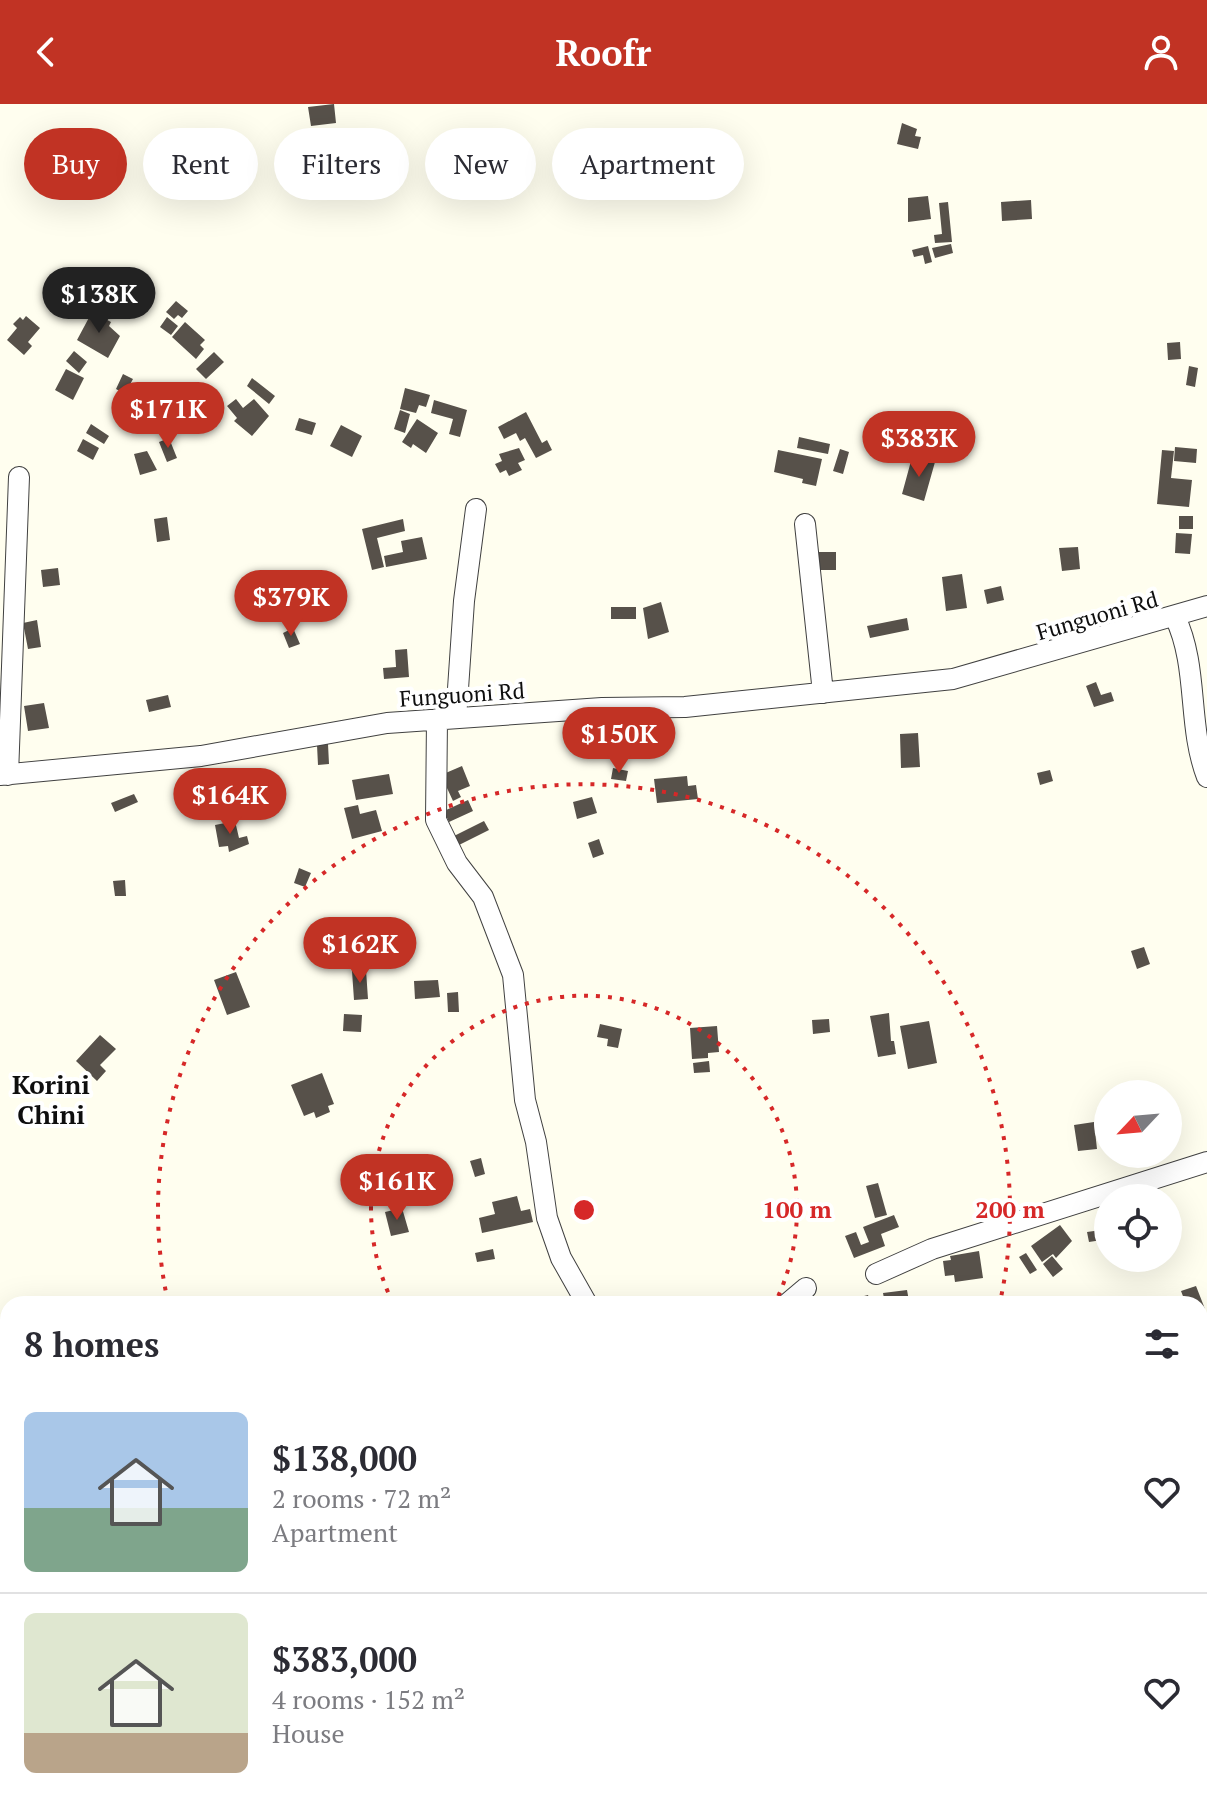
<!DOCTYPE html>
<html lang="en">
<head>
<meta charset="utf-8">
<style>
	:root { --surface:#fff; --page:#f7f7f7; --text:#2b2b33; --muted:#7c7c81; --line:#e1e1e2; --accent:#c13324 }
	body { margin:0; font-family:"PT Serif",serif; background:var(--page); color:var(--text); height:100vh; display:flex; flex-direction:column; font-size:30px; white-space:nowrap }
	* { box-sizing:border-box; margin:0 }
	p { font-size:26px; color:var(--muted) }
	.icon { flex:none; width:44px; height:44px; fill:none; stroke:currentColor; stroke-width:2; stroke-linecap:round; stroke-linejoin:round }
	.map { position:relative; flex:1; overflow:hidden }
	.details { position:absolute; left:0px; top:1192px; width:1208px; height:512px; display:flex; flex-direction:column; background:var(--surface); border-radius:24px 24px 0 0; box-shadow:0 8px 32px #0002 }
	.details>* { flex:none }
	.banner { position:absolute; left:24px; top:24px; width:800px; height:72px; display:flex; gap:16px }
	.needle { width:52px; rotate:244deg }
	.fabs { position:absolute; left:1094px; top:976px; display:grid; gap:16px }
	.fabs a { display:grid; place-items:center; width:88px; height:88px; border-radius:50%; background:var(--surface); box-shadow:0 8px 32px #0002; font-size:40px }
	.price { position:absolute; translate:-50% -68px; padding:0 18px; border-radius:28px; background:var(--accent); color:#fff; font-size:26px; line-height:52px; filter:drop-shadow(0 2px 4px #0008) }
	.price::after { content:''; position:absolute; left:50%; top:48px; width:24px; height:18px; margin-left:-12px; background:inherit; clip-path:polygon(0 0,100% 0,50% 100%) }
	.price.active { background:#222; color:#fff }
	ul { padding:0; list-style:none }
	li { display:flex; align-items:center; gap:24px; height:200px; padding:0 24px }
	li+li { border-top:2px solid var(--line) }
	li span { display:grid; place-items:center; flex:none; width:224px; height:160px; border-radius:12px; color:#555 }
	li>.icon { margin-inline-start:auto }
	span .icon { width:96px; height:96px; fill:#fffc; stroke-width:1 }
	li b { font-size:34px }
	h2 { display:flex; justify-content:space-between; align-items:center; height:96px; padding:0 24px; font-size:34px }
	.pill { padding:0 28px; border-radius:36px; background:var(--surface); box-shadow:0 8px 32px #0002; font-size:28px; line-height:72px }
	.pill.active { background:var(--accent); color:#fff }
	header { display:flex; justify-content:space-between; align-items:center; height:104px; padding:0 24px; background:var(--accent); color:#fff; font-size:36px; font-weight:700 }
	.map>svg:first-child { display:block }
</style>
</head>
<body>
<header><svg class="icon" aria-label="back" viewBox="0 0 24 24"><path d="M15 5l-7 7 7 7"/></svg>Roofr<svg class="icon" aria-label="person" viewBox="0 0 24 24"><circle cx="12" cy="8" r="4"/><path d="M4 21q1-7 8-7t8 7"/></svg></header>
<div class="map">
<svg width="1207" height="1704" viewBox="0 0 1207 1704">
	<rect width="100%" height="100%" fill="#fffeef"/>
	<path fill="#57514a" d="M334,0L336,19L311,22L308,3Z
		M902,19L917,25L915,32L921,33L918,45L897,40Z
		M197,32L199,38L207,35L209,40L187,48L182,37Z
		M928,92L931,115L908,118V94Z
		M1031,96L1032,115L1002,117L1001,98Z
		M948,98L952,138L935,139L934,131L942,130L939,99Z
		M951,140L953,149L935,154L932,144Z
		M928,142L932,158L925,160L923,151L914,153L912,146Z
		M176,197L188,207L182,214L178,211L174,215L166,208Z
		M92,208L111,218L109,222L120,232L108,254L77,236Z
		M26,212L40,224L28,238L32,242L24,251L7,236L17,224L13,220L20,213L23,216Z
		M167,213L178,222L171,231L160,223Z
		M185,218L205,236L200,241L204,245L196,255L172,233Z
		M1180,238L1181,255L1168,256L1167,239Z
		M74,247L87,258L79,269L66,257Z
		M214,248L224,258L206,275L196,265Z
		M1189,262L1198,264L1195,283L1186,281Z
		M66,265L84,274L73,296L55,286Z
		M123,270L133,275L125,290L116,285Z
		M252,274L275,292L269,300L247,282Z
		M405,284L430,291L426,303L419,301L416,309L400,305Z
		M236,295L243,304L254,295L269,312L252,332L234,317L237,314L227,302Z
		M434,296L467,306L460,333L449,330L453,315L431,309Z
		M400,306L410,310L405,329L394,325Z
		M526,308L542,339L547,336L552,346L536,354L525,334L520,337L516,329L504,335L498,323Z
		M299,314L316,319L312,331L295,326Z
		M417,315L438,329L426,349L413,340L411,344L402,338Z
		M91,320L109,332L104,340L86,329Z
		M341,321L362,332L352,353L330,342Z
		M799,333L830,340L828,350L797,344Z
		M169,334L177,354L167,358L159,338Z
		M83,335L99,344L93,356L77,347Z
		M1175,343L1197,345L1196,359L1174,357Z
		M519,344L525,356L518,359L522,366L509,372L506,366L500,369L495,360L502,357L499,350Z
		M840,345L849,348L843,370L833,367Z
		M778,346L822,355L816,382L802,379L803,375L774,368Z
		M1162,346L1174,347L1171,374L1192,376L1189,403L1157,400Z
		M147,347L157,366L140,371L134,350Z
		M921,354L935,358L924,397L902,390L911,357L920,360Z
		M1179,412H1193V425H1179Z
		M167,413L170,436L157,438L154,415Z
		M403,415L405,427L377,434L384,463L372,466L362,425Z
		M1176,429L1192,430L1190,450L1175,449Z
		M422,433L427,455L386,463L384,452L403,448L401,437Z
		M1078,443L1080,465L1062,467L1059,444Z
		M818,448H836V466H818Z
		M58,464L60,481L43,483L41,466Z
		M962,470L967,504L946,507L942,473Z
		M1001,482L1004,496L987,500L984,486Z
		M661,498L669,528L648,535L643,504Z
		M322,501L323,512L307,513V503Z
		M611,503H636V515H611Z
		M907,514L909,526L870,534L867,522Z
		M37,516L41,543L28,545L23,519Z
		M293,524L300,540L289,544L283,529Z
		M407,545L409,573L384,575L383,564L396,563L395,546Z
		M1096,578L1101,591L1111,588L1114,597L1094,603L1086,582Z
		M168,591L171,603L149,608L146,596Z
		M44,599L49,624L28,627L24,602Z
		M918,629L920,663L901,664L900,630Z
		M328,640L329,660L318,661L317,641Z
		M462,662L470,682L458,687L461,693L453,697L441,671Z
		M613,664L628,667L626,677L611,675Z
		M1050,666L1053,677L1040,681L1037,669Z
		M389,670L393,690L356,696L352,676Z
		M687,672L688,682L696,681L698,695L657,699L654,675Z
		M134,690L138,698L115,708L111,699Z
		M592,693L597,709L577,715L573,698Z
		M468,696L473,707L449,718L444,707Z
		M358,701L360,710L376,706L382,727L352,735L344,704Z
		M235,717L239,734L247,732L249,740L229,748L228,742L219,743L215,721Z
		M484,717L489,726L457,742L452,733Z
		M599,735L604,750L593,754L588,739Z
		M299,764L311,769L305,783L294,779Z
		M125,776L126,792H115L113,777Z
		M1144,843L1150,860L1137,865L1131,847Z
		M366,866L368,895L354,896L352,867Z
		M236,868L250,903L227,911L214,876Z
		M438,876L440,893L415,895L414,877Z
		M458,888L459,908H448L447,889Z
		M889,909L891,937H894L896,950L878,953L870,912Z
		M344,910L362,911L361,928L343,927Z
		M829,915L830,928L813,930L812,916Z
		M929,917L937,959L908,965L900,922Z
		M600,920L622,925L618,944L607,942L608,935L597,933Z
		M717,922L719,948L708,949V954L692,955L690,924Z
		M100,931L116,945L100,961L106,967L97,977L76,957Z
		M709,957L710,968L694,969L693,959Z
		M322,969L334,1000L328,1002L330,1008L316,1014L314,1008L304,1012L291,981Z
		M1094,1018L1097,1045L1078,1047L1074,1021Z
		M481,1054L485,1070L475,1073L470,1057Z
		M878,1079L887,1111L875,1114L866,1082Z
		M517,1092L521,1107L530,1105L533,1118L482,1129L479,1114L495,1110L492,1098Z
		M402,1104L409,1128L391,1132L385,1108Z
		M894,1111L899,1123L881,1130L885,1142L854,1154L845,1132L856,1128L861,1141L869,1138L863,1123Z
		M1060,1121L1072,1137L1056,1154L1053,1150L1042,1158L1031,1142Z
		M1108,1125V1135L1089,1138L1087,1128Z
		M493,1145L495,1155L477,1158L475,1149Z
		M979,1147L983,1174L955,1178L954,1171L945,1172L943,1157L951,1156L950,1152Z
		M1026,1149L1037,1166L1030,1170L1019,1153Z
		M1052,1152L1063,1165L1053,1173L1043,1160Z
		M1196,1182L1205,1205L1200,1207V1200H1186L1181,1187Z
		M907,1186L909,1197L885,1200L883,1189Z
		M868,1191L871,1200H837V1199Z
		M1207,1490V1519L1204,1520L1200,1492Z"/>
	<g fill="none" stroke-linecap="round" stroke-linejoin="round">
		<defs>
			<path id="minor" d="M805,420L823,589
				M1175,513C1199,563 1187,621 1207,673
				M456,614L464,497L476,405
				M437,615L436,716L457,759L483,793L513,871L525,996L536,1038L547,1114L561,1154L587,1200
				M0,671L201,652L387,619L602,604L685,603L953,575L1207,502
				M8,671L19,373
				M876,1170L932,1145L1207,1058
				M787,1200L806,1184
				M295,1696L297,1704
				M929,1696L931,1704"/>
		</defs>
		<use href="#minor" stroke="#414141" stroke-width="22"/>
		<path stroke="#303030" stroke-width="3" stroke-dasharray="8 4" stroke-linecap="butt" d="M524,1704V1696"/>
		<use href="#minor" stroke="#fff" stroke-width="20"/>
	</g>
	<g fill="none" stroke="#d62828" stroke-width="4" stroke-dasharray="4 8">
		<path d="M393 1199A213 213 0 1 1 775 1199"/>
		<path d="M168 1198A426 426 0 1 1 1000 1198"/>
	</g>
	<g text-anchor="middle" dominant-baseline="central" stroke-width="8" stroke-linejoin="round" paint-order="stroke">
		<g font-size="22" fill="#0e0e0e" stroke="#fff">
			<text transform="translate(1097 511) rotate(-16)">Funguoni Rd</text>
			<text transform="translate(462 590) rotate(-4)">Funguoni Rd</text>
		</g>
		<g font-size="26" font-weight="bold" fill="#0e0e0e" stroke="#fff">
			<text x="51" y="980">Korini<tspan x="51" dy="30">Chini</tspan></text>
		</g>
	</g>
	<circle cx="584" cy="1106" r="12" fill="#d62828" stroke="#fff" stroke-width="4"/>
	<g font-size="24" text-anchor="middle" font-weight="bold" fill="#d62828" stroke="#fff" stroke-width="8" stroke-linejoin="round" paint-order="stroke">
		<text x="797" y="1114">100 m</text>
		<text x="1010" y="1114">200 m</text>
	</g>
</svg>
<div class="fabs">
<a><svg class="needle" viewBox="-14 -14 28 28"><path d="M0-13l5 13h-10z" fill="#e53935"/><path d="M0 13l5-13h-10z" fill="#7c7c81"/></svg></a>
<a><svg class="icon" aria-label="locate" viewBox="0 0 24 24"><circle cx="12" cy="12" r="6"/><path d="M12 2v4M12 18v4M2 12h4M18 12h4"/></svg></a>
</div>
<b class="price active" style="left:99px;top:231px">$138K</b>
<b class="price" style="left:168px;top:346px">$171K</b>
<b class="price" style="left:919px;top:375px">$383K</b>
<b class="price" style="left:291px;top:534px">$379K</b>
<b class="price" style="left:619px;top:671px">$150K</b>
<b class="price" style="left:230px;top:732px">$164K</b>
<b class="price" style="left:360px;top:881px">$162K</b>
<b class="price" style="left:397px;top:1118px">$161K</b>
<div class="banner">
<a class="pill active">Buy</a>
<a class="pill">Rent</a>
<a class="pill">Filters</a>
<a class="pill">New</a>
<a class="pill">Apartment</a>
</div>
<section class="details">
<h2>8 homes<svg class="icon" aria-label="filters" viewBox="0 0 24 24"><path d="M4 7h16M4 17h16"/><circle cx="9" cy="7" r="2"/><circle cx="15" cy="17" r="2"/></svg></h2>
<ul>
<li><span style="background:linear-gradient(#a9c7e8 60%,#7fa58c 0)"><svg class="icon" aria-label="home" viewBox="0 0 24 24"><path d="M3 11l9-7 9 7M6 9v11h12V9"/></svg></span><div><b>$138,000</b><p>2 rooms · 72 m²</p><p>Apartment</p></div><svg class="icon" aria-label="heart" viewBox="0 0 24 24"><path d="M12 20l-8-8c-3-5 5-10 8-4 3-6 11-1 8 4z"/></svg></li>
<li><span style="background:linear-gradient(#dfe7d0 75%,#b9a48a 0)"><svg class="icon" aria-label="home" viewBox="0 0 24 24"><path d="M3 11l9-7 9 7M6 9v11h12V9"/></svg></span><div><b>$383,000</b><p>4 rooms · 152 m²</p><p>House</p></div><svg class="icon" aria-label="heart" viewBox="0 0 24 24"><path d="M12 20l-8-8c-3-5 5-10 8-4 3-6 11-1 8 4z"/></svg></li>
</ul>
</section>
</div>
</body>
</html>
